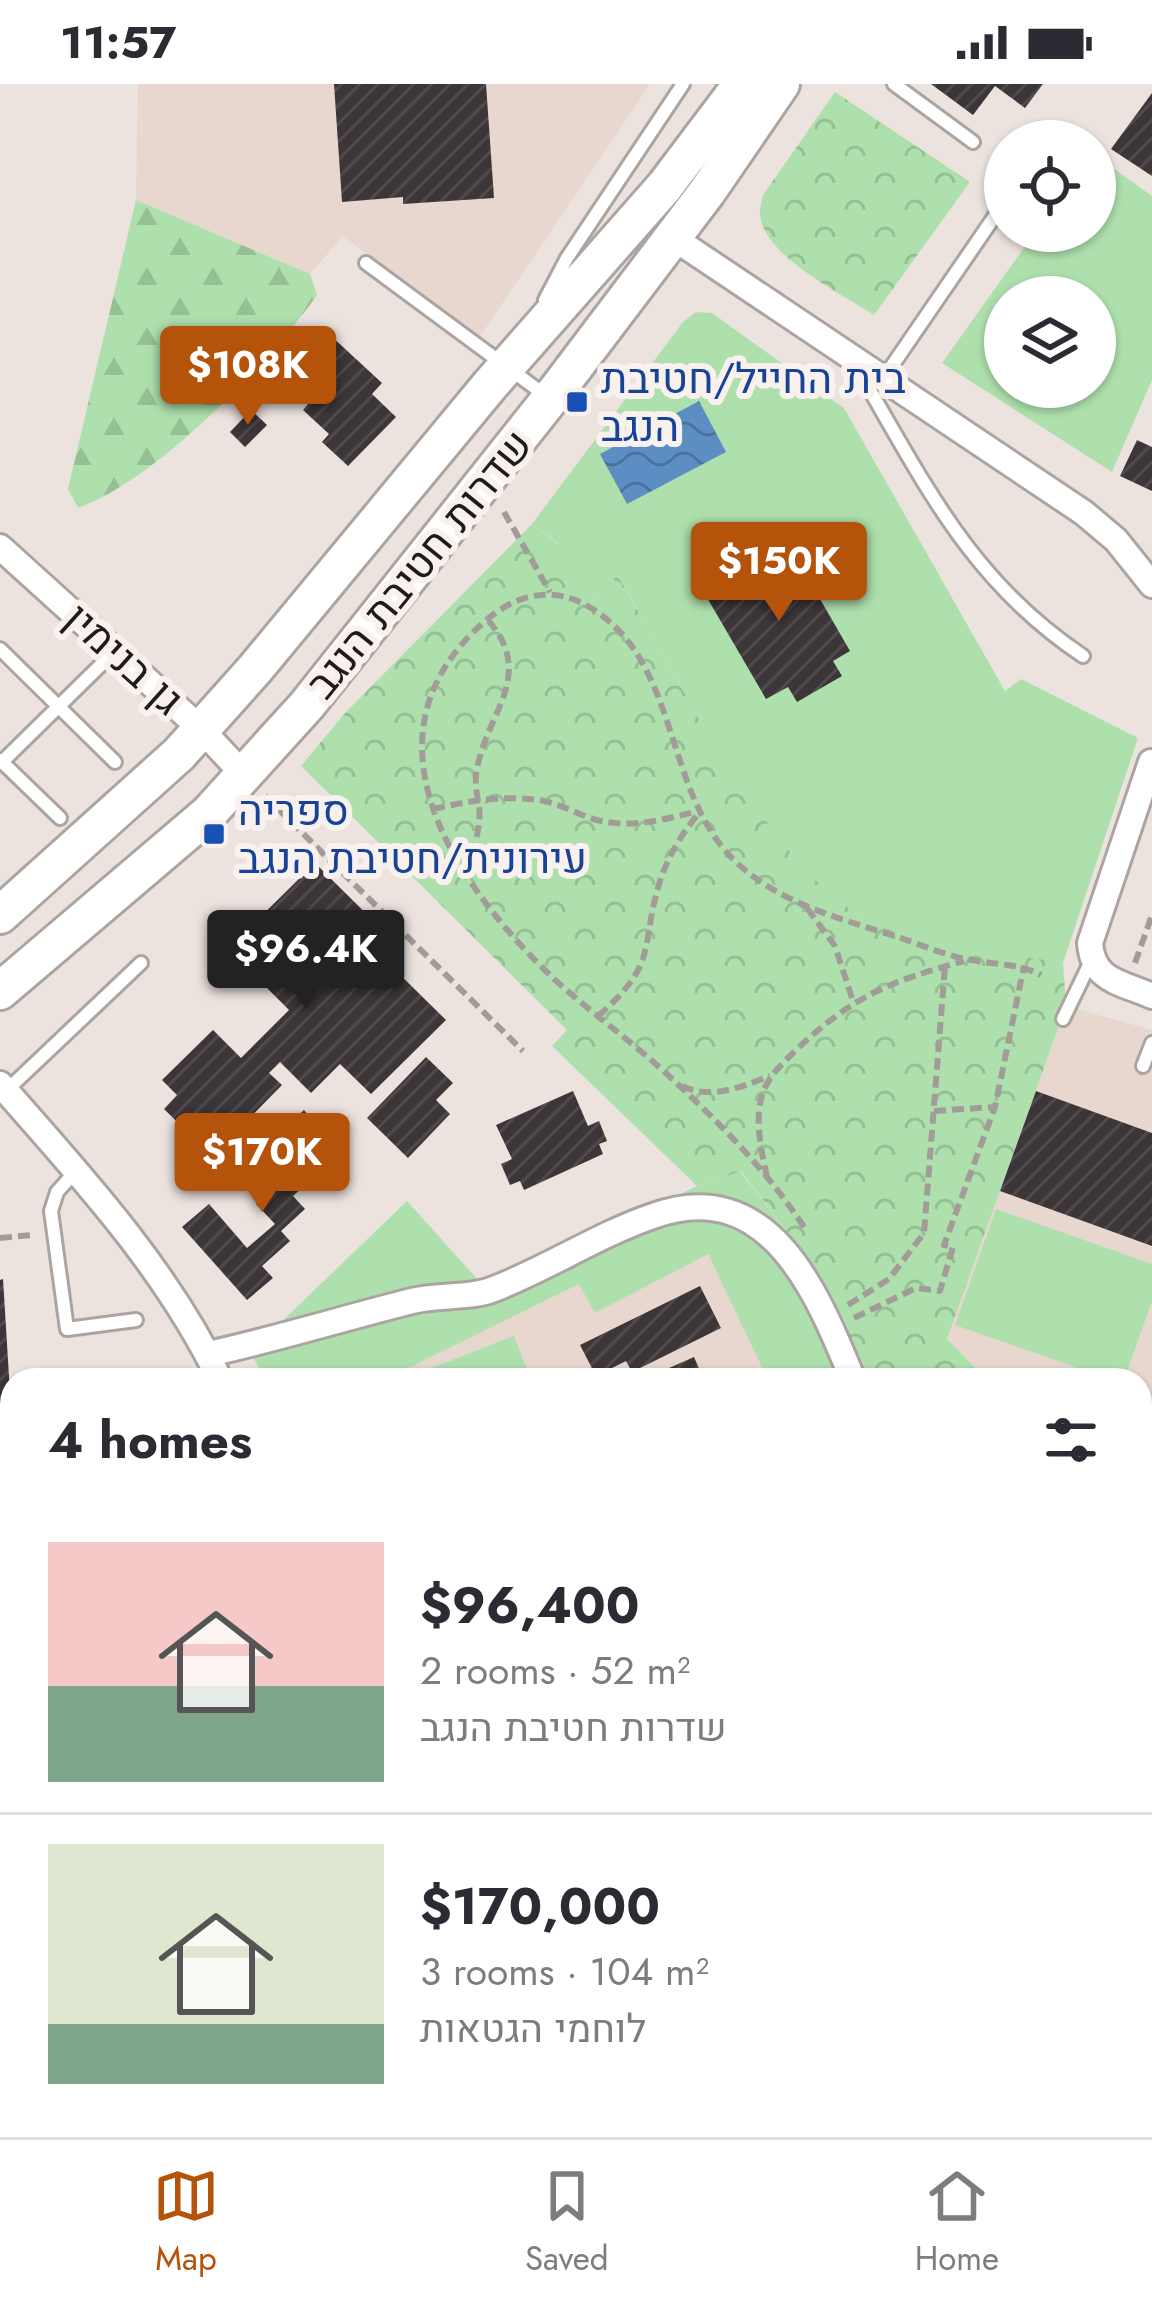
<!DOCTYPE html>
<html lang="en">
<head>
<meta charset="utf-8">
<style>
	:root { --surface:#fff; --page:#f2f2f3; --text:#2b2b33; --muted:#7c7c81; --line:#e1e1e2; --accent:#b45309 }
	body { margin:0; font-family:Jost,Heebo,sans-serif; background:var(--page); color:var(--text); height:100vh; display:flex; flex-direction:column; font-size:45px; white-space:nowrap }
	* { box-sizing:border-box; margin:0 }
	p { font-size:39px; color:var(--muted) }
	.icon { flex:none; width:66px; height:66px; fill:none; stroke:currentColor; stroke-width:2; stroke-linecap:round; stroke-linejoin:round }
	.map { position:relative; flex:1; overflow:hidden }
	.side { position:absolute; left:0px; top:1284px; width:1152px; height:771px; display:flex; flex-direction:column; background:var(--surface); border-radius:36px 36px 0 0; box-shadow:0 3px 9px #0004 }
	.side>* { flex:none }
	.tools { position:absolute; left:984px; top:36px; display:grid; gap:24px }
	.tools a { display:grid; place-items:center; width:132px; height:132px; border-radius:50%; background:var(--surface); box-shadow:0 3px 9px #0004; font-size:60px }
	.price { position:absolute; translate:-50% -102px; padding:0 27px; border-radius:12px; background:var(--accent); color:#fff; font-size:39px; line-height:78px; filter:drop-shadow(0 3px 6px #0008) }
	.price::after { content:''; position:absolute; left:50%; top:72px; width:36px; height:27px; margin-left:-18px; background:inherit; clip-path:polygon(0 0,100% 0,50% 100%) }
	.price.selected { background:#222; color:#fff }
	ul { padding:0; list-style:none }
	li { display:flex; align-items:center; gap:36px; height:300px; padding:0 48px }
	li+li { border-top:3px solid var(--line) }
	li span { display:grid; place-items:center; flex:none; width:336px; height:240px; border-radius:0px; color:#555 }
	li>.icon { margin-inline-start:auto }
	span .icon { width:144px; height:144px; fill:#fffc; stroke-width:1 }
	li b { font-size:51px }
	h2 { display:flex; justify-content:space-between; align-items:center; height:144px; padding:0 48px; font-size:51px }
	.status { display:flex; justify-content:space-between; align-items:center; height:84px; padding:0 60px; background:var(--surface); direction:ltr }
	.status svg { height:33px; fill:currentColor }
	.dock { display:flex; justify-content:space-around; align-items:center; height:168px; border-top:3px solid var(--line); background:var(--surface); font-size:33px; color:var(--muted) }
	.dock a { display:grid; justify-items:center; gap:6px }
	.dock .selected { color:var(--accent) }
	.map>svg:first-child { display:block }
</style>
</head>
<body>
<div class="status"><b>11:57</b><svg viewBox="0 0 49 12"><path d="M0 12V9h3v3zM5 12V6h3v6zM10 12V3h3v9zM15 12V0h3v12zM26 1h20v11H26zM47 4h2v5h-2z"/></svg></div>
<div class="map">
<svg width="1152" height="2053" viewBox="0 0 1152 2053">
	<defs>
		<pattern id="forest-firs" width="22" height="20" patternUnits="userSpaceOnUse" patternTransform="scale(3)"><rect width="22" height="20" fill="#aee0ad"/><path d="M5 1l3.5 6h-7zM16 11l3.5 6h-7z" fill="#95c094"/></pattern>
		<pattern id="park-crowns" width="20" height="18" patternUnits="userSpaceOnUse" patternTransform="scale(3)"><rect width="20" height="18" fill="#aee0ad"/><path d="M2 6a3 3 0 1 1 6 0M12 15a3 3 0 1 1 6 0" fill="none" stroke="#95c094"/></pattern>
		<pattern id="water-waves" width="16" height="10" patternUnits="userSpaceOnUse" patternTransform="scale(3)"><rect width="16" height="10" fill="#5c8dc3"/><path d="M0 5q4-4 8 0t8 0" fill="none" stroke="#4b729e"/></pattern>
		<pattern id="building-hatch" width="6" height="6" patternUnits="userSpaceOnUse" patternTransform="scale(3)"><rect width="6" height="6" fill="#3d3639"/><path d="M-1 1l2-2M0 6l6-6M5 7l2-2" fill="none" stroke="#504a4c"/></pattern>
	</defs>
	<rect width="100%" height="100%" fill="#ece3df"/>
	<path fill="#e7d7cf" d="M138,0H650L479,254L343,152L310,190L136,116Z
		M1066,922L1152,946V1445L1145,1455L1140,1450V1296H987L947,1255Z
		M708,1169L768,1296H384L580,1199L595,1229Z"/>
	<path fill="#aee0ad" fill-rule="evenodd" d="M1099,74L1152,112V296L1112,388L942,279L1036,147H1095V78ZM1095,213V303H1005V213Z
		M696,228L712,229L844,324L1005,607L1021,595L1138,654L1063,879C998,868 917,865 859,831C764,774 675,589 618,491L602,518L545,487L559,460L532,440L683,238Z
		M740,1087L794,1157L829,1211L865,1296H768L708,1170L595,1229L579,1200L384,1296H266L250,1268L407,1117L487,1206L697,1102Z
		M996,1125L1152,1180V1217L1124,1296H1112L955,1241Z
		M514,1252L531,1296H401L513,1252Z"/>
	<path fill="url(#forest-firs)" d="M136,116L310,190L317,211C269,279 157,396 78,424L68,405Z"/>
	<path fill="url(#park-crowns)" d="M835,8L970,98L874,231C842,210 763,172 760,130C759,124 762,117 763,111Z
		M532,440L559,461L546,487L602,518L617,490C675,588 763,772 859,831C913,863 1001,868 1063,879L1066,922L947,1255L987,1296H865L829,1211L794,1157L741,1087L697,1102L552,962L567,946L301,682L345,629Z
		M12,1381V1707L0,1708V1382Z
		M1140,1571L1152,1593V1973L1140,1964Z"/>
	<path fill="url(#water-waves)" d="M699,317L726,368L627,420L600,370Z"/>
	<path fill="url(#building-hatch)" d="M334,0H486L494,114L403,120V113L342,118Z
		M931,0H1043L1025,24L995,2L973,31Z
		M1152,9V92L1111,65Z
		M330,251L382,299L372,310L396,333L348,382L322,358L329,350L303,326L308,320L294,307L308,293L298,284Z
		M251,326L267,341L245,363L230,348Z
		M1137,356L1152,363V407L1120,392Z
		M786,456L850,567L833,577L842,592L797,618L788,603L766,615L702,505Z
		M315,779L400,863L386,877L446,936L371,1010L340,980L311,1009L280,978L269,989L282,1001L212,1072L164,1025L177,1011L162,996L213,946L241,974L289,926L228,865Z
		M426,973L453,999L436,1016L450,1030L408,1074L367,1034Z
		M573,1007L588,1042L599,1037L607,1057L599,1060L603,1070L524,1106L520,1097L510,1101L501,1080L512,1075L496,1041Z
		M1036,1007L1152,1049V1162L1000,1107Z
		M304,1026L325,1051L310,1064L326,1083L293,1112L305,1125L281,1147L290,1157L262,1182L273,1194L247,1216L182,1143L209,1120L247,1164L275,1140L256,1120L300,1082L274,1052Z
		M3,1195L12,1341L0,1342V1196Z
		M700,1202L721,1244L632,1288L626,1277L596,1292L580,1261Z
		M694,1273L704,1296H642Z
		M0,1797H4L5,1809L12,1808L10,1847L0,1848Z
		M12,1954V1998L0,1999V1955Z
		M121,2043L122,2053H35V2050Z
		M263,2043V2053H165V2050Z
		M429,2043V2053H348V2045Z
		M537,2043H583L584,2053H538Z
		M620,2043H777V2053H621Z
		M791,2043H919V2053H861L860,2049L792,2053Z
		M990,2043L991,2053H935L934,2044Z"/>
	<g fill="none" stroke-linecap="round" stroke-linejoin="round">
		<defs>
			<path id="lane" d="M894,0L973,58
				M366,179L549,314
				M545,216L567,174L683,0
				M857,284C924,398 970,497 1083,572
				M883,295L1001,123
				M0,565L115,678
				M0,676L60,734
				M2,678L115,567
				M1063,935L1091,877
				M1143,982L1152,959
				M7,1006L141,879
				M75,1088L57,1108L51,1127L67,1245L136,1236"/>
			<path id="street" d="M672,153L1084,429L1116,456L1152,501
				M0,463L201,645L244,691
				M1151,678L1090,859C1093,898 1121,898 1152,912
				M0,1000C81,1092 167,1185 220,1296
				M208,1270C277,1255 344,1234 412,1217C438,1210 469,1215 494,1205C548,1184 598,1151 653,1132C769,1090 817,1208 853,1296
				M0,1742L12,1741
				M1140,2000L1152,2009"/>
			<path id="secondary" d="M0,831L179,670L255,585L490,301L665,102L742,0
				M0,907L208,730L307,621L557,306L707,108L781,0"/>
		</defs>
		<use href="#lane" stroke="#aca4a0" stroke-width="18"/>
		<use href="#street" stroke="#aca4a0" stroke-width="30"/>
		<use href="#secondary" stroke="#aca4a0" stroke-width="42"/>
		<path stroke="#a29c99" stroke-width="6" stroke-dasharray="12 6" stroke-linecap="butt" d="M504,428L550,508
			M265,712L523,967
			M433,725C470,717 506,710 544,717C563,721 579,731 597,736C632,745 665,735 699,727
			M468,788C472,769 482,742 479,723C477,709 474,700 477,685C487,628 537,591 487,535
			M807,824L835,862L853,917
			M1135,879L1152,831
			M598,932C660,878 639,865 660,797C668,772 682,750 698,730
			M682,1002C711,1016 741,1003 770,992
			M934,1027L995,1023
			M767,1093C762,1070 756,1044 760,1020C764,996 779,983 795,967C853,912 888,898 964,877
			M804,1143C768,1088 719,1038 671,994C633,958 591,929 553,894C454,799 354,652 484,538C517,509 554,501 591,524C682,580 662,709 737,779C782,821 845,836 901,854C924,862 947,872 971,876C996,881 1018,879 1041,891
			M0,1154L32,1151
			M848,1221L889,1195L924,1149L945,882
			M854,1234L916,1204L940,1207L953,1163L944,1161L995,1023L1024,882
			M1140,1473L1152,1455
			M0,1573L12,1584
			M1140,1585V1595
			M1140,1634L1152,1647
			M1140,1787L1152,1777
			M1140,1894L1152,1908
			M0,1907L12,1906
			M1140,1952L1152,1942"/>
		<use href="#lane" stroke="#fff" stroke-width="12"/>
		<use href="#street" stroke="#fff" stroke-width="24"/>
		<use href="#secondary" stroke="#fff" stroke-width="36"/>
	</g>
	<g fill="#1a4fb4" stroke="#f9f1ed" stroke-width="4.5">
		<rect x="565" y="306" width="24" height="24" rx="6"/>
		<rect x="202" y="738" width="24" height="24" rx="6"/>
	</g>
	<g text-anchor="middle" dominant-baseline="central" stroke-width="12" stroke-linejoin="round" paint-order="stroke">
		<g font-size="42" fill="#164399" stroke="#f9f1ed" text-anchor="start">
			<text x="601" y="294">בית החייל/חטיבת<tspan x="601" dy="48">הנגב</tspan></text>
			<text x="238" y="726">ספריה<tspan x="238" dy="48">עירונית/חטיבת הנגב</tspan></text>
		</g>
		<g font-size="42" fill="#1e1b1a" stroke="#f9f1ed">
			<text transform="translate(419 480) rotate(-51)">שדרות חטיבת הנגב</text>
			<text transform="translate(124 575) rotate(42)">גן בנימין</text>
		</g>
	</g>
</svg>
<div class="tools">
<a><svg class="icon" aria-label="locate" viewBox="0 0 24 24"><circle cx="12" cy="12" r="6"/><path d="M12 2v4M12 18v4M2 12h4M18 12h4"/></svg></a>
<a><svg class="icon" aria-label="layers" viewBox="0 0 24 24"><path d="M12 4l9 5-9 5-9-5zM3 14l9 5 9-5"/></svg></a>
</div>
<b class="price" style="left:248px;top:344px">$108K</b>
<b class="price" style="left:779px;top:540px">$150K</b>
<b class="price selected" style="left:306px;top:928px">$96.4K</b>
<b class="price" style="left:262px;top:1131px">$170K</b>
<section class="side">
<h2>4 homes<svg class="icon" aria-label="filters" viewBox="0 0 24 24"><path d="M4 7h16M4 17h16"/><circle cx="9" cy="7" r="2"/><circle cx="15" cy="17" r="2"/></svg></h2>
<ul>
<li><span style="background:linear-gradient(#f6c9c9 60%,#7fa58c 0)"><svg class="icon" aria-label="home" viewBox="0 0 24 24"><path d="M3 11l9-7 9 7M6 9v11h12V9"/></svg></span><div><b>$96,400</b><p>2 rooms · 52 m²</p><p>שדרות חטיבת הנגב</p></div></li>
<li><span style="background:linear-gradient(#dfe7d0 75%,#7fa58c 0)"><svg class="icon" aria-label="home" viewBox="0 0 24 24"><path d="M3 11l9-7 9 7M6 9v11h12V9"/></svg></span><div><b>$170,000</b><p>3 rooms · 104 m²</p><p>לוחמי הגטאות</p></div></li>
</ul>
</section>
</div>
<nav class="dock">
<a class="selected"><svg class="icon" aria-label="map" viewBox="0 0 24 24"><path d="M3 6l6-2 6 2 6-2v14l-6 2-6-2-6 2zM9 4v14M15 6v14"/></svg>Map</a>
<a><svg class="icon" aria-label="saved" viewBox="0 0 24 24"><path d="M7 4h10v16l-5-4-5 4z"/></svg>Saved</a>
<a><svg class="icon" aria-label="home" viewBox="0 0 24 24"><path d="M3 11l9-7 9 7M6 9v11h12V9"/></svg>Home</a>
</nav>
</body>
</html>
